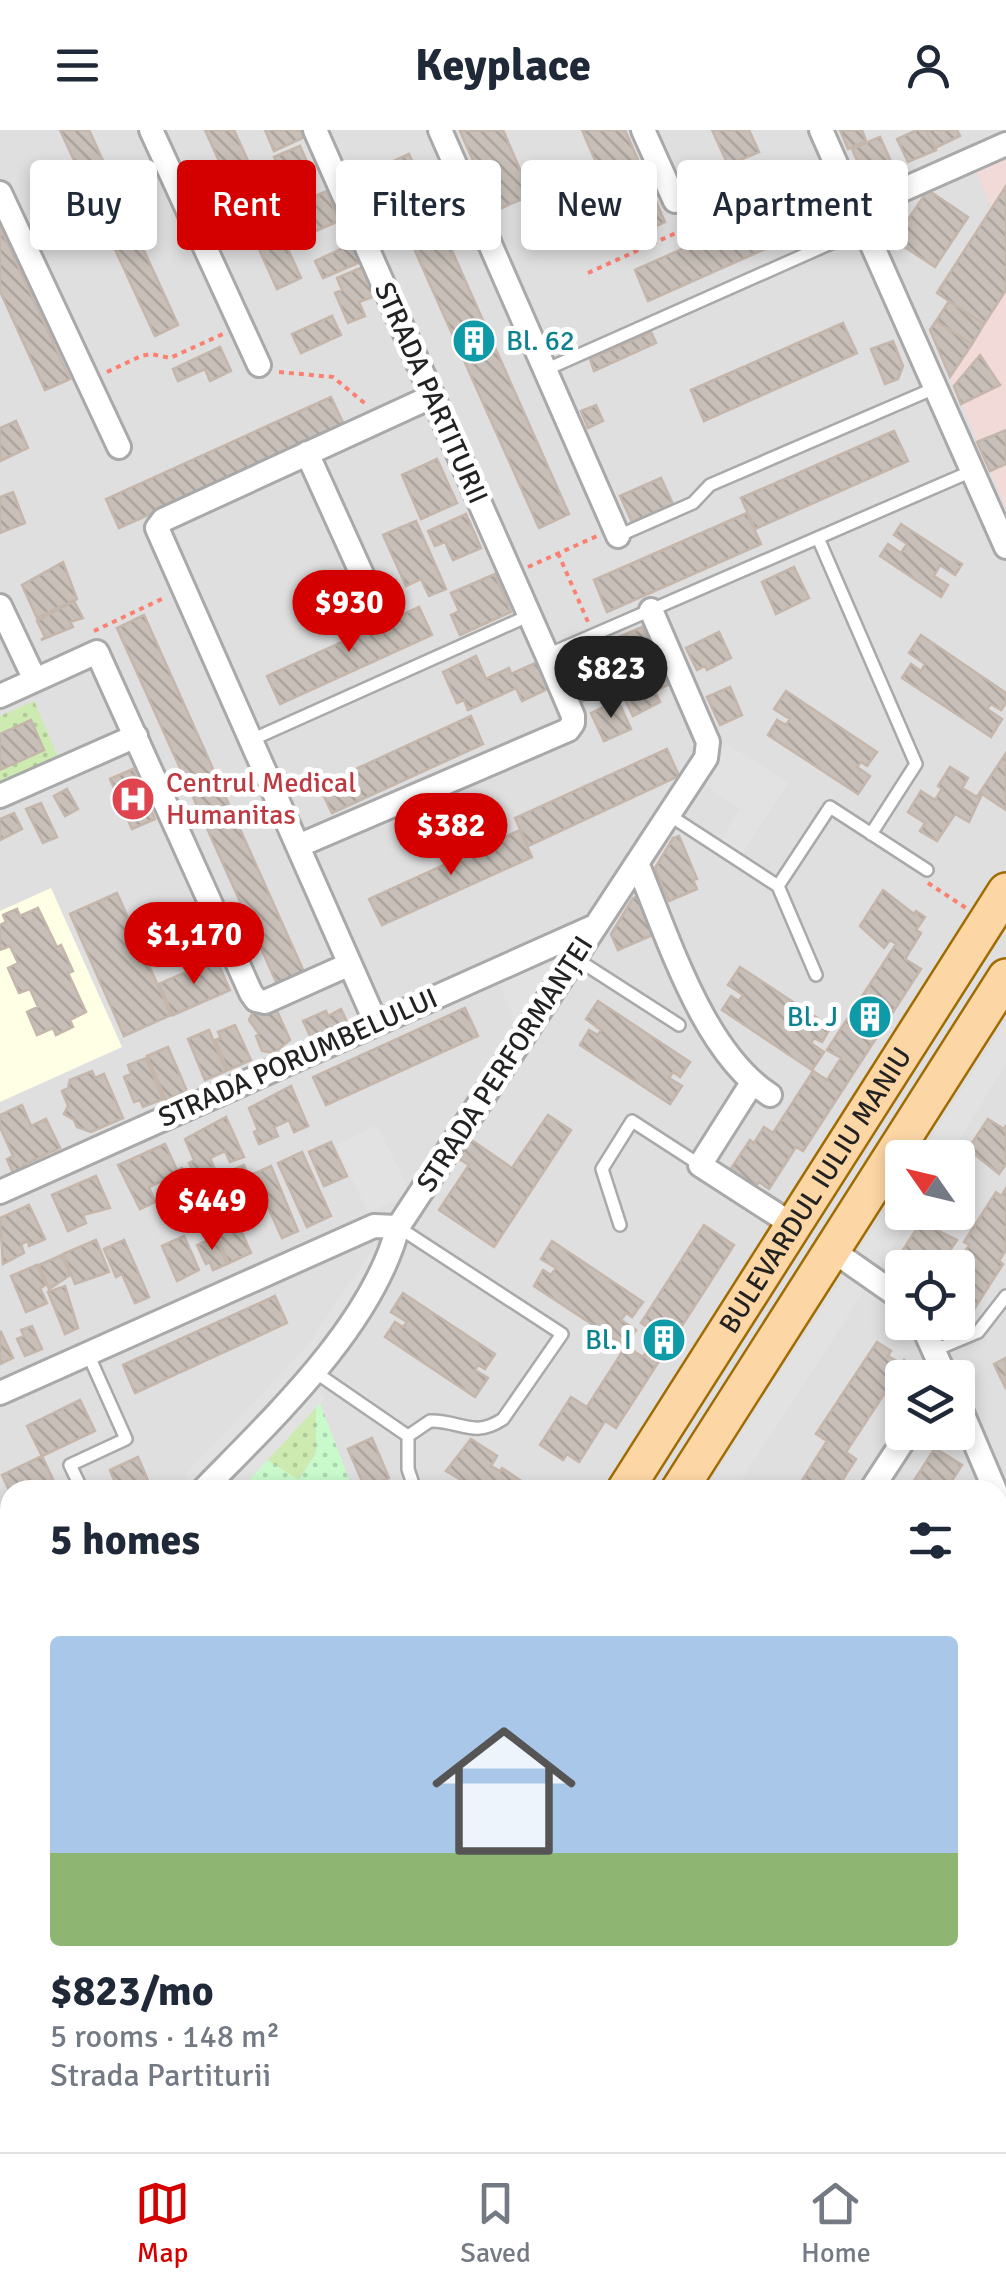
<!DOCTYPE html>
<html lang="en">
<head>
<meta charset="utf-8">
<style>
	:root { --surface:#fff; --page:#f2f2f3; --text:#1f2937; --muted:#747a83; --line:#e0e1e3; --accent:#d40000 }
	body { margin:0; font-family:Signika,sans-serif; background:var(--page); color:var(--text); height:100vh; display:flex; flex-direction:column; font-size:38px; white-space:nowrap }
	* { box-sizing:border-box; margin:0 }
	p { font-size:32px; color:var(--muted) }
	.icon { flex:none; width:55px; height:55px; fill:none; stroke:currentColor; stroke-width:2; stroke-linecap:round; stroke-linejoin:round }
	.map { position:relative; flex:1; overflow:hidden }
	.drawer { position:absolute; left:0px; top:1350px; width:1008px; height:672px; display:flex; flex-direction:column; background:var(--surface); border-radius:30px 30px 0 0; box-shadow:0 5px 15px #0003 }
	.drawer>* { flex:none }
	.banner { position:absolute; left:30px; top:30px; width:948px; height:90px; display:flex; gap:20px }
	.needle { width:65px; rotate:304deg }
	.fabs { position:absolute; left:885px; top:1010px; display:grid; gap:20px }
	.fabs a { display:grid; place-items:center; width:90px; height:90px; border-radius:10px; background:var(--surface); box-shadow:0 5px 15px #0003; font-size:50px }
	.price { position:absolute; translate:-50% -85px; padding:0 22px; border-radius:35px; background:var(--accent); color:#fff; font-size:32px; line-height:65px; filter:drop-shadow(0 2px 5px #0008) }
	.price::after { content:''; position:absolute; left:50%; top:60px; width:30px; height:22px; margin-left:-15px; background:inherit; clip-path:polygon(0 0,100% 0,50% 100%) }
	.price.current { background:#222; color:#fff }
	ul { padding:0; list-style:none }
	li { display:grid; align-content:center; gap:20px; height:530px; padding:0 50px }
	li+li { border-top:2px solid var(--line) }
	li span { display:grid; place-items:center; height:310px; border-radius:10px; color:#555 }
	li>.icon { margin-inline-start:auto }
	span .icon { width:180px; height:180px; fill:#fffc; stroke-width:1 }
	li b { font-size:42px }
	h2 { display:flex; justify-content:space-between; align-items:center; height:120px; padding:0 50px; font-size:42px }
	.pill { padding:0 35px; border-radius:10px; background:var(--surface); box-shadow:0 5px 15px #0003; font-size:35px; line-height:90px }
	.pill.current { background:var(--accent); color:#fff }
	header { display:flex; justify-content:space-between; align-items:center; height:130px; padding:0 50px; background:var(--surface); font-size:45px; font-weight:700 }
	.menu { display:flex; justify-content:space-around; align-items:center; height:140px; border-top:2px solid var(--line); background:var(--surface); font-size:28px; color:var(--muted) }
	.menu a { display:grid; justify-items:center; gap:5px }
	.menu .current { color:var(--accent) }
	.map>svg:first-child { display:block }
</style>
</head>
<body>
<header><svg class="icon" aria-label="menu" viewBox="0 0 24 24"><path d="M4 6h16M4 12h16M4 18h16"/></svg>Keyplace<svg class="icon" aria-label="person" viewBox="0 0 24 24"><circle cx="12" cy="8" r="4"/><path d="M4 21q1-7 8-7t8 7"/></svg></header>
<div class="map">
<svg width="1006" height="2022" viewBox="0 0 1006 2022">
	<defs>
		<pattern id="grass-dots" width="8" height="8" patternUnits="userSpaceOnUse" patternTransform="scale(2.5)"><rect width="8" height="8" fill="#cdebb0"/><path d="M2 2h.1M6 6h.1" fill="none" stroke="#b0c997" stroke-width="1.8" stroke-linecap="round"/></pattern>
		<pattern id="park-dots" width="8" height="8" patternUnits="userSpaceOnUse" patternTransform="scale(2.5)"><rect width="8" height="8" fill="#c8facc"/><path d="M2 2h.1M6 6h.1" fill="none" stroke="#acd6af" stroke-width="1.8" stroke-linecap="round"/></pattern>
		<pattern id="building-back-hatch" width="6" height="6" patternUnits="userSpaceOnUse" patternTransform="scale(2.5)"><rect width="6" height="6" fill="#c7bfb8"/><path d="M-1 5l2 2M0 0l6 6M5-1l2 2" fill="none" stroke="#aba49e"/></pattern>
	</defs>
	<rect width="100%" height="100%" fill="#f2efe9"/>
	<path fill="#e0dfdf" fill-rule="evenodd" d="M0,0H1006V2022H0ZM902,1028H958V1082H902ZM902,1138H958V1192H902ZM902,1248H958V1302H902ZM10,1360H998V2012H10Z"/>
	<path fill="#f2dad9" d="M1006,21V378L930,200L949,171L937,163L992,79L974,36Z"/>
	<path fill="#ffffe5" d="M51,758L122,917L0,972V781Z
		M998,2009L1003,2022H625L621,2013L998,2012Z"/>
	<path fill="url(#grass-dots)" d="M34,571L58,627L0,653V640L44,620L31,590L0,604V586Z
		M316,1277V1323L298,1350L267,1330Z
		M998,1550L1006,1557V1606L998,1610Z
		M1006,1608V1637L998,1648L1006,1654V1747L998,1724V1612Z"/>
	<path fill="url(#park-dots)" d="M320,1273L353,1360H240L267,1330L299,1350L316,1323V1277Z"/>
	<path fill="#e2e2e2" d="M724,612L788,653L738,730L717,716L740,679L693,648L711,631Z
		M546,817L556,838L525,884L515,890L493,841Z
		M1006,890V934L948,1027H919Z
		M377,995L410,1062L369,1083L336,1015Z
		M902,1054V1082L914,1083L874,1146L735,1360H705Z
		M375,1116L391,1124L308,1250L325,1268L240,1360H193L185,1344L306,1218Z
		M441,2013H506L500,2022H435Z
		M536,2013H604L609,2022H540Z"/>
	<path fill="url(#building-back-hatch)" stroke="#c4b6ab" stroke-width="2.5" d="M60,0H89L178,195L155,206Z
		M205,0H234L301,148L277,159Z
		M265,0H304L307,6L274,21Z
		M503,0L531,65L495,81L460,1Z
		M582,0H625L665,92L629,108Z
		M712,0H749L759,22L728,35Z
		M840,0H862L866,11L848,19Z
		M917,0H926L936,20L908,32L897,9Z
		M926,0H957L960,6L935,18Z
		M880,7L894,38L872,47L863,44L852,19Z
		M300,16L310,39L285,51L274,27Z
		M409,24L569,384L539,398L378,38Z
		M1006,56V160L984,194L937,163Z
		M928,60L968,87L935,137L894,110Z
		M327,61L339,91L311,103L299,73Z
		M787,72L801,103L648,171L635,140Z
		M0,97L70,249L45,260L0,161Z
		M352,114L360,132L323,148L315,131Z
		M363,137L375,166L359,172L365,186L348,193L335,163L342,160L337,148Z
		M949,171L984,194L972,214L936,191Z
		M332,186L341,205L301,223L292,204Z
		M936,191L972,214L950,247L930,200Z
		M843,193L857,223L704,291L691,260Z
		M651,202L656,213L594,241L590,229Z
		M893,211L903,236L898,249L885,254L871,219Z
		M220,217L231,241L210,251L205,239L178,251L173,239Z
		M980,225L1000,255L961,274L954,256Z
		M331,267L345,297L119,398L106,369Z
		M596,275L603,291L588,298L581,281Z
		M16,291L28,318L0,331V298Z
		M1006,300V334L990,341L977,312Z
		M894,301L908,331L755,399L741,368Z
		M437,329L457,373L421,389L402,345Z
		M661,348L673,374L632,392L620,366Z
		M13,362L25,393L0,403V367Z
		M747,383L761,414L607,482L594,450Z
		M466,384L481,418L453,430L445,412L435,416L428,401Z
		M416,391L446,459L429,466L421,449L406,456L383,405Z
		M901,394L962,434L955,445L940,435L934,446L948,455L941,467L880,426L888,414L901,423L907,414L894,405Z
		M63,432L77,469L37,488L22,455Z
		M794,437L809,468L776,484L762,452Z
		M495,444L511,482L460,505L451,485L459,481L451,463Z
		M74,471L83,488L70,492L73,497L41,510L45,507L37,491Z
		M419,477L432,505L280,574L267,546Z
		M144,485L305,844L278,856L117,498Z
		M642,497L654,524L631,534L619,507Z
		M719,502L731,528L707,540L705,536L697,540L686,518Z
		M921,505L1006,563V573L1001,580L991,574L987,579L1002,589L991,607L902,548L911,534L921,541L925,534L909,523Z
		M601,517L607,530L574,546L568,532Z
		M476,526L486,549L509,538L511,544L540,531L552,557L522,571L516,558L468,580L464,570L457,573L443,542Z
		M612,540L619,554L579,573L573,559Z
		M665,540L672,553L655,561L660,572L633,586L621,562Z
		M730,557L742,585L720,595L707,567Z
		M786,561L877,622L867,636L861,632L857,637L870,646L858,664L768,605L777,590L786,595L790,589L774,579Z
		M618,570L631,599L604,611L591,583Z
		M471,586L483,614L332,683L319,656Z
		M31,590L44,620L0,640V604Z
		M667,619L679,646L528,716L515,688Z
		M1006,623V680L982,664L969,692L955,684L937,711L920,701L925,693L908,682L921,661L935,670L942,659L938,656L950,637L968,648L962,658L977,667Z
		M133,639L155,689L132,699L110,649Z
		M67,659L78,679L65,686L54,666Z
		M41,673L57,707L43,713L26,679Z
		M14,683L22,699L0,710V689Z
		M520,700L532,727L382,795L369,769Z
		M679,706L697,749L693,750L697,759L669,771L655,738L673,708Z
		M883,760L914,784L916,781L925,787L916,800L921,803L905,829L921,839L803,1021L796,1017L769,1059L759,1052L756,1056L730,1040L750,1010L754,1013L764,997L773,1003L813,941L827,950L841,928L827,920L896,814L890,810L884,818L860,796Z
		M117,763L171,885L124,906L70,784Z
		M640,766L657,803L618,820L611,804L633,768Z
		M38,778L57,817L61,815L73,841L68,843L86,882L70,890L73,897L56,905L53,898L37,905L27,882L38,877L30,859L19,863L8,838L18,833L10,816L0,820V795L6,792L3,785L17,779L20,786Z
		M216,829L230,860L173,885L159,854Z
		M740,837L831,897L822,912L814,908L811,913L824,922L812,940L722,880L731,866L739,871L743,865L728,855Z
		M598,871L690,932L680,947L673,942L669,948L682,956L670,974L580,915L589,900L598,905L601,900L586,889Z
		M273,872L290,910L274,923L262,921L256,906L259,904L249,890L254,880Z
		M465,878L478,906L326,975L313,947Z
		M341,879L348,894L312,910L303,891L326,881L328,886Z
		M235,895L251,930L228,940L215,910L221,908L218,902Z
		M209,900L226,941L205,950L188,909Z
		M168,917L187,961L166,970L147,926Z
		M146,928L163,969L143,977L140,970L134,972L124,947L131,944L128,935Z
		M92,941L95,948L104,944L123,988L91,1002L77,997L74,990L64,984L68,976L62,961L68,958L70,950Z
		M291,956L308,996L294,1002L289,990L274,997L278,1006L259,1014L254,1002L258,1000L249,978Z
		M22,975L31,996L46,989L60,1018L23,1035L25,1038L13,1043L7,1029L13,1026L0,997V985Z
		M548,985L571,1000L494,1117L439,1080L469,1035L454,1026L467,1007L512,1038Z
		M226,987L244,1027L230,1032L225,1021L210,1028L214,1037L195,1045L189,1033L194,1030L185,1009Z
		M988,989L1004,999L1006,995V1034L999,1044L968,1019Z
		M331,1012L347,1046L324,1056L309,1022Z
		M165,1014L177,1040L182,1038L187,1050L168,1059L164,1050L149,1057L155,1072L140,1079L118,1035Z
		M302,1022L331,1086L307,1097L278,1033Z
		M244,1035L250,1049L234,1060L237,1068L223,1074L212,1049Z
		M271,1036L298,1101L282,1108L253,1044Z
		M96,1046L110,1078L83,1085L86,1093L68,1101L52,1065Z
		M1006,1058V1120L999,1131L1003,1134L971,1184L958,1175V1138H914L899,1126L921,1092L957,1110L949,1122L960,1129L969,1115L964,1112L996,1062L1001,1066Z
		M29,1075L45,1109L29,1116L28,1111L21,1114L24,1123L3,1134L0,1088Z
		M230,1076L251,1123L229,1133L208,1086Z
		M704,1095L734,1115L616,1298L605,1291L579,1332L567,1324L563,1330L540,1315L571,1267L587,1277L626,1216L643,1227L658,1204L641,1193Z
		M184,1106L199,1140L177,1151L162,1116Z
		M215,1107L227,1134L213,1140L210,1132L206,1134L197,1115Z
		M96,1110L109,1142L75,1154L63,1124Z
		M124,1110L149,1167L135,1173L122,1144L116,1147L104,1119Z
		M552,1111L643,1172L632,1187L626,1183L621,1190L636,1200L625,1216L534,1156L543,1140L551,1145L556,1138L541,1129Z
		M62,1125L70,1145L49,1159L39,1135Z
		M37,1135L46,1155L40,1158L47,1173L26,1182L11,1146Z
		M65,1156L78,1198L65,1204L48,1162Z
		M403,1163L495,1224L485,1239L478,1235L475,1240L488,1248L475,1267L385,1207L395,1192L403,1197L407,1192L391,1182Z
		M275,1166L287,1193L135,1263L123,1235Z
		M32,1196L42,1219L25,1226L17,1209L24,1206L21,1200Z
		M1,1202L13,1228L0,1234V1203Z
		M877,1212L891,1221L888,1226L895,1230L901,1234L904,1230L928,1246L902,1248V1263L890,1255L846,1322L856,1329L836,1360H796L827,1311L816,1304Z
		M1006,1228V1259L994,1234Z
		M80,1270L95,1301L42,1326L27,1296Z
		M372,1308L389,1348L365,1358L348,1319Z
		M471,1309L497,1326L491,1336L500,1341L502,1338L526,1354L522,1360H474L477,1356L468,1350L466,1353L446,1341Z
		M471,1309L497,1326L491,1336L500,1341L502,1338L526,1354L522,1360H474L477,1356L468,1350L466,1353L446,1341Z
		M935,1318L962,1335L946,1360H908Z
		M42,1326L58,1360L10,1362L2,1345Z
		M138,1327L152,1360H118L110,1340Z
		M998,1504L1006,1511V1557L998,1550Z
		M0,1710L10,1717V1763L0,1757Z
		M1006,1822V1880L998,1861V1826Z
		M8,1959L10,2012H14L8,2022H0V1971Z
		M127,2012H150L144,2022Z
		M323,2012H350L343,2022H337Z
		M354,2012H412L406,2022H358L361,2018Z
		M654,2012H678L680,2017L689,2012H745L749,2022H658Z
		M924,2012H961L965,2022H902Z"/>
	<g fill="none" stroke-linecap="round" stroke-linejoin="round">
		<defs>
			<path id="lane" d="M545,240L865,98
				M618,406L693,373L710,355L935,258
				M818,408L916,634L871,704
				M547,525L972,341
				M251,610L528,486
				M669,685L778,756L830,677L927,740
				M778,756L816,845
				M575,828L679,895
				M620,1095L602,1039L632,991L700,1035
				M398,1097L562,1204L503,1289C473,1309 460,1290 430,1291L408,1306
				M935,1220L978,1202L1006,1166
				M315,1242L408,1306
				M408,1306V1339L415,1360
				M82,1360L70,1335L126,1309L88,1224"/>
			<path id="street" d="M151,0L259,235
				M440,0L618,406
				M643,0L675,71
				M821,0L1006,417
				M0,63L119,317
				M857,80L1006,14
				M307,323L365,451
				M0,476L35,550
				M0,566L97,522L251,863L256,870L265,872L350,834
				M0,666L136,606
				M298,716L568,600L573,593V586L547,525L315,0
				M637,733C668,806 702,921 770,965
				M376,893L157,398L163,390L433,266
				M752,953L700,1035L793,1095
				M0,1062L595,796
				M832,1120L902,1169
				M921,1192L946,1248
				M0,1263L374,1096L398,1097
				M958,1273L995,1360
				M203,1360C273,1288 372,1196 398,1097L706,628L708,612L651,480
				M871,1360L909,1302
				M998,1366L1006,1386
				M998,1484L1006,1475
				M998,1611L1006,1608
				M998,1724L1006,1747
				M998,1790L1006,1786
				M0,1857L10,1859
				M998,1969L1006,1989
				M536,2012L540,2022
				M33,2022L39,2012
				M92,2022L98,2012
				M435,2022L441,2012"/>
			<path id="secondary" d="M0,1439L10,1461
				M0,1499L10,1522
				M0,1636L10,1632"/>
			<g id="primary">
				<path id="s1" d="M625,1360L1006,761"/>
				<path d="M679,1360L1006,847"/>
				<path d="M206,2022L212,2012"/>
				<path d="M257,2022L263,2012"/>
			</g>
		</defs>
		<use href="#lane" stroke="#a9a9a9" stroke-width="16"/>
		<use href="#street" stroke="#a9a9a9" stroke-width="28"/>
		<use href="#secondary" stroke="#707d05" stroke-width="35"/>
		<use href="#primary" stroke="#a06b00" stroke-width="40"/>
		<path stroke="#fa8072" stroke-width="4" stroke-dasharray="5 5" stroke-linecap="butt" d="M684,91L690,107L791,62L810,106
			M588,143L687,98
			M107,242L141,226L151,224L170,228L223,204
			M279,242L333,247L368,276
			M558,423L588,492
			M528,437L597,406
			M94,501L166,467
			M928,753L966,778"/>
		<use href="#lane" stroke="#fff" stroke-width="11"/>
		<use href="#street" stroke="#fff" stroke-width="22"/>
		<use href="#secondary" stroke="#f7fabf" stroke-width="30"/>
		<use href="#primary" stroke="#fcd6a4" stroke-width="35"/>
	</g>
	<defs>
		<symbol id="building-disc" viewBox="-11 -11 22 22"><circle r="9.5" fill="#0f9aa8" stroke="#fff"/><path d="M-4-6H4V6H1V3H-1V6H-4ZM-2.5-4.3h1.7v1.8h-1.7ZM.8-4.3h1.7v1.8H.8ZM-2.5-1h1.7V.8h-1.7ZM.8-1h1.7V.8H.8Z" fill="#fff"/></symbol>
		<symbol id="hospital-disc" viewBox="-11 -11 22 22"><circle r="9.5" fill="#e0444e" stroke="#fff"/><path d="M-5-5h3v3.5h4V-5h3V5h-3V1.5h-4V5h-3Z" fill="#fff"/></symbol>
	</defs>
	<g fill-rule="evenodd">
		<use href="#building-disc" x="449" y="186" width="50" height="50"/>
		<use href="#hospital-disc" x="108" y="644" width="50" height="50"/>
		<use href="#building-disc" x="845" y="862" width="50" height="50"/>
		<use href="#building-disc" x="639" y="1185" width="50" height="50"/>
	</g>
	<g text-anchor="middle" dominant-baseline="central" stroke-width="10" stroke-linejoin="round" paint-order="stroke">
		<g font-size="28" fill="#0d838f" stroke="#fff" text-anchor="end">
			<text x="506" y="211" text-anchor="start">Bl. 62</text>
			<text x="838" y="887">Bl. J</text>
			<text x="632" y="1210">Bl. I</text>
		</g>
		<g font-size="28" fill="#222" stroke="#fff">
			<text transform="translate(431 263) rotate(66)">STRADA PARTITURII</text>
			<text transform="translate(298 928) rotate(-24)">STRADA PORUMBELULUI</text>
			<text transform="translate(505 934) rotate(-57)">STRADA PERFORMANȚEI</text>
			<text stroke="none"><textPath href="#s1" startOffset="355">BULEVARDUL IULIU MANIU</textPath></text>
		</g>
		<g font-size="28" fill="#be3a42" stroke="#fff" text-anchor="start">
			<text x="166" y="653">Centrul Medical<tspan x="166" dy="32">Humanitas</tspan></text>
		</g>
	</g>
</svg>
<div class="fabs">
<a><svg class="needle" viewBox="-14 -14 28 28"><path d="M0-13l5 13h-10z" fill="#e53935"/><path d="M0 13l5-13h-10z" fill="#747a83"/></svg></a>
<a><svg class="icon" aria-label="locate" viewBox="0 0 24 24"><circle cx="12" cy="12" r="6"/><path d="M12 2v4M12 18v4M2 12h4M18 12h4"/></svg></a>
<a><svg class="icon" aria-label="layers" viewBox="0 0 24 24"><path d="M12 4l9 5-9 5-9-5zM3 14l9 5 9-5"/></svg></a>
</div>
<b class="price" style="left:349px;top:525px">$930</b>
<b class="price current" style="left:611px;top:591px">$823</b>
<b class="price" style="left:451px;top:748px">$382</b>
<b class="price" style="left:194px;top:857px">$1,170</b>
<b class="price" style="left:212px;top:1123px">$449</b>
<div class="banner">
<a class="pill">Buy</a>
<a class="pill current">Rent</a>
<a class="pill">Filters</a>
<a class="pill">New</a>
<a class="pill">Apartment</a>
</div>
<section class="drawer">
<h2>5 homes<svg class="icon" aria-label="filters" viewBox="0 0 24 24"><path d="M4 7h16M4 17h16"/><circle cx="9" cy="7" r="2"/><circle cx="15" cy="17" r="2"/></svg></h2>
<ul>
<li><span style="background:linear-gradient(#a9c7e8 70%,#8fb573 0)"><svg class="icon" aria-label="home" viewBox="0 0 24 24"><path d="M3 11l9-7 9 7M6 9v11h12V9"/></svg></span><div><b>$823/mo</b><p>5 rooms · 148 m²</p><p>Strada Partiturii</p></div></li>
</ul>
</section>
</div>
<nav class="menu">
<a class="current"><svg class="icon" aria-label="map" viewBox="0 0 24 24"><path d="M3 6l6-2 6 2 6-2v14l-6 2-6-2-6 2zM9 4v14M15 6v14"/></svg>Map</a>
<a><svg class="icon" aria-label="saved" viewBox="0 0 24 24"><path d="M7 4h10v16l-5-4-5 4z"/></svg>Saved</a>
<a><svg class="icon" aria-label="home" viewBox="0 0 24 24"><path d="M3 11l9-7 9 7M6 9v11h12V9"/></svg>Home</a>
</nav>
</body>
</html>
